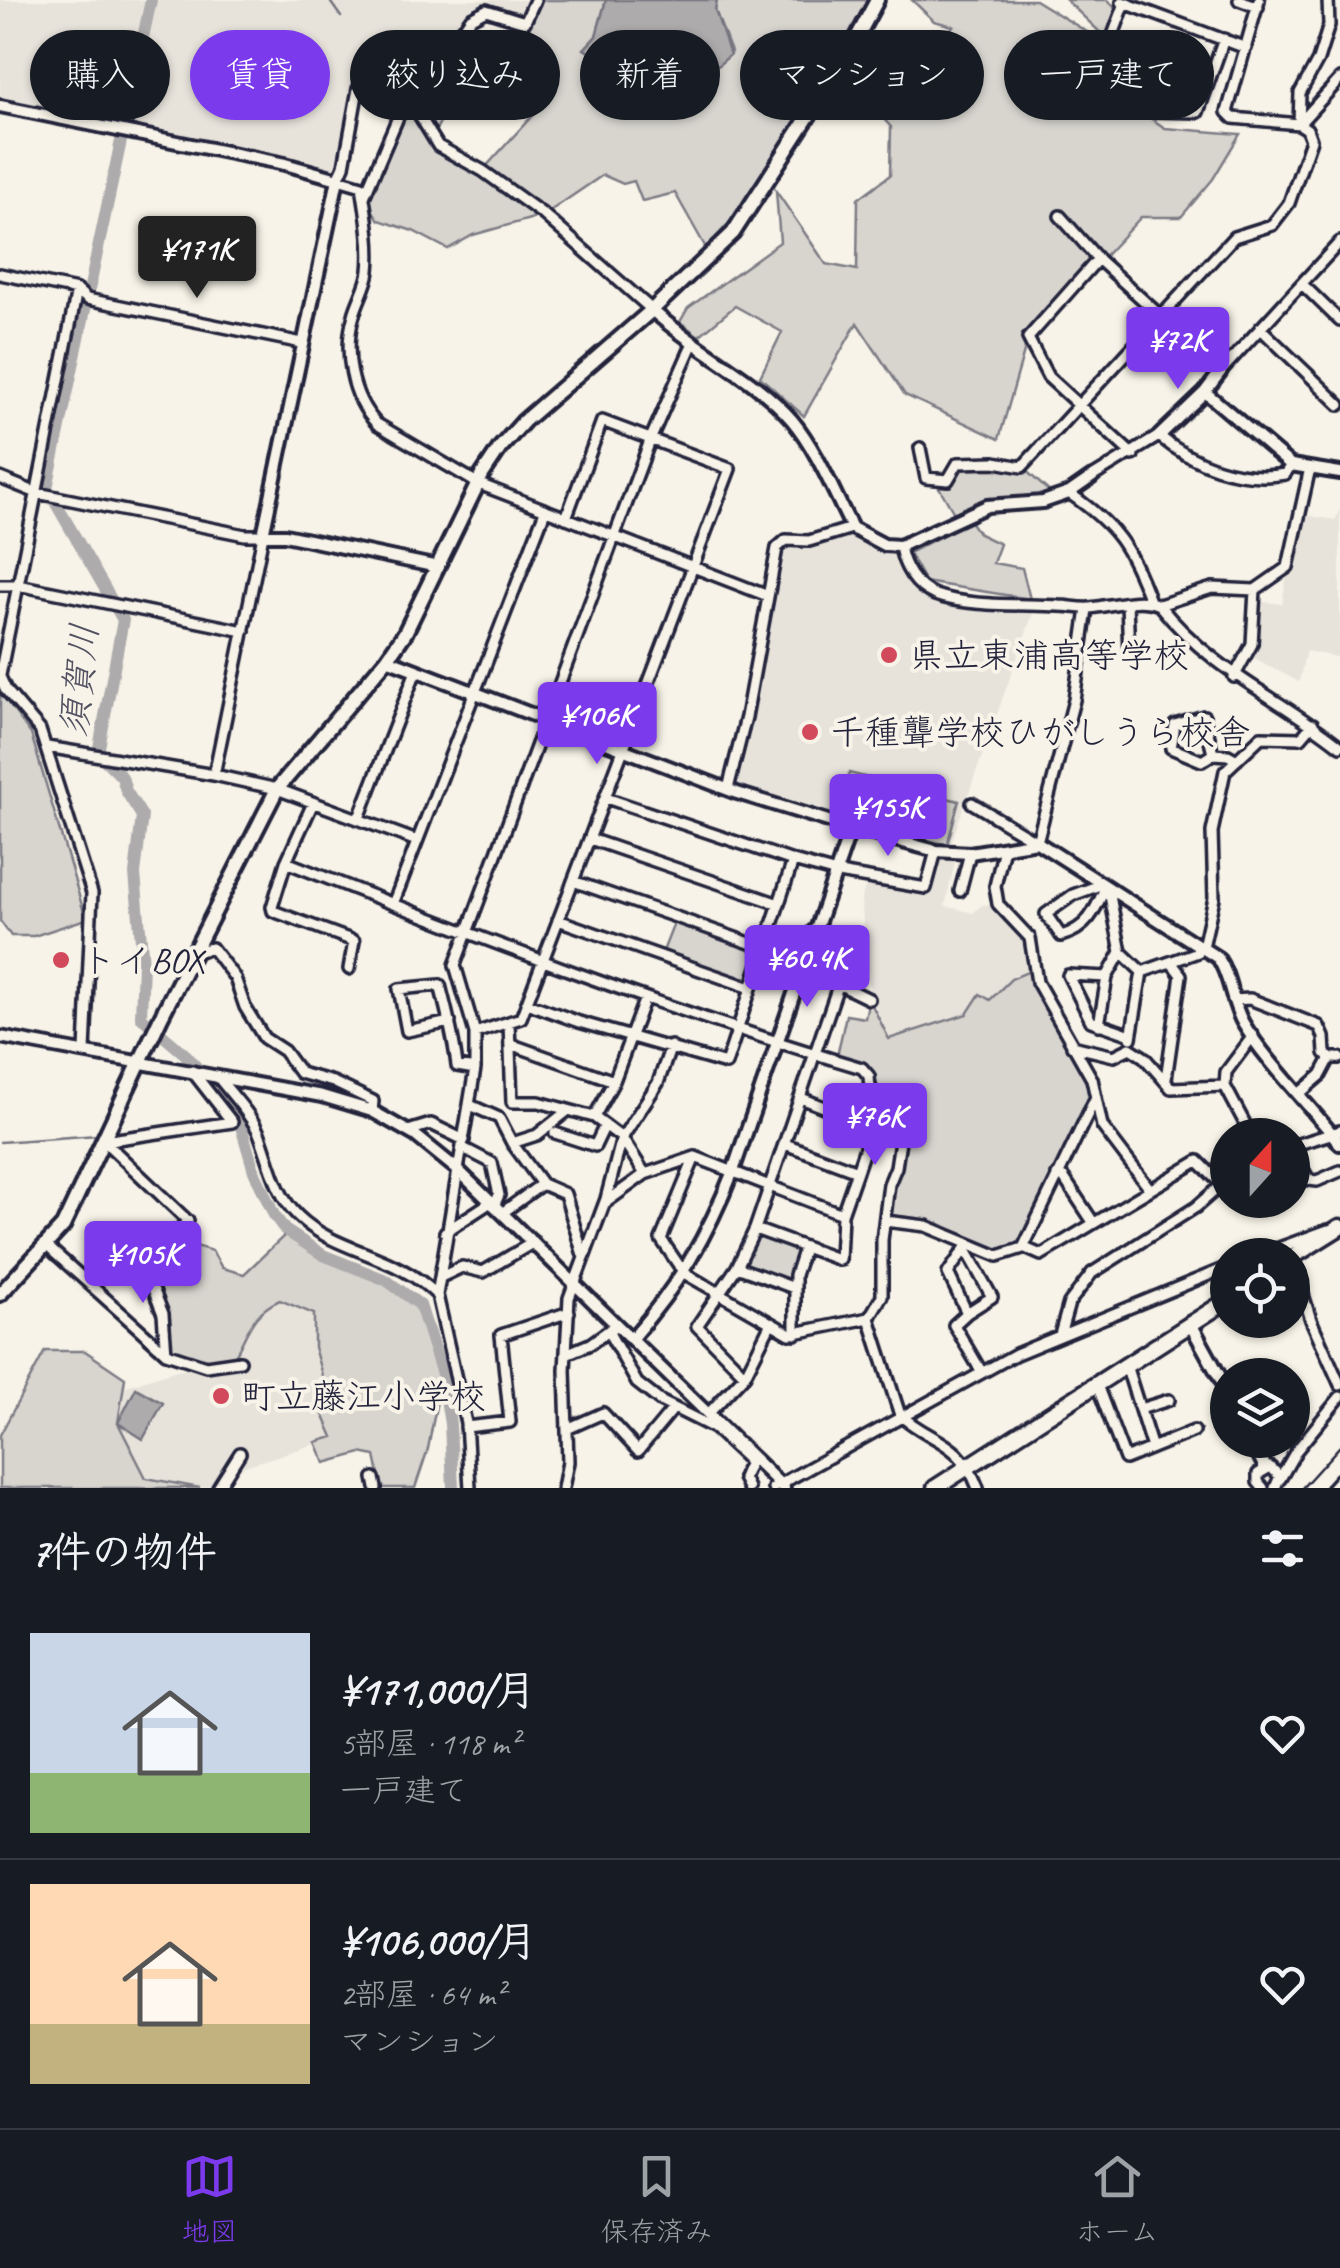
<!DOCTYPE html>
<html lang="ja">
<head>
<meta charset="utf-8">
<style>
	:root { --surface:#171b24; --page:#242831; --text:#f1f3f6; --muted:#9ea1a6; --line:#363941; --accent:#7c3aed }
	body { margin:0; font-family:Caveat,"Klee One",sans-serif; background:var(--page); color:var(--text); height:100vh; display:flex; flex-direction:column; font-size:38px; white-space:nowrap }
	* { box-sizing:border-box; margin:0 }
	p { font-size:32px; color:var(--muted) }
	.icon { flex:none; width:55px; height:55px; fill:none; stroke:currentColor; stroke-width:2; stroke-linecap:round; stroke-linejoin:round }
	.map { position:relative; height:1488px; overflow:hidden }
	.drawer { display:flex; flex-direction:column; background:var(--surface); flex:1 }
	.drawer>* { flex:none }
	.hud { position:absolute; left:30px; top:30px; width:1280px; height:90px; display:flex; gap:20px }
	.needle { width:65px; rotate:21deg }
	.tools { position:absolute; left:1210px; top:1118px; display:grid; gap:20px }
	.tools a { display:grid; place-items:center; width:100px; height:100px; border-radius:50%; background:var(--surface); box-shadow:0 2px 8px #0004; font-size:50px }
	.price { position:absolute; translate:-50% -85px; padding:0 22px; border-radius:10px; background:var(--accent); color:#fff; font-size:32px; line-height:65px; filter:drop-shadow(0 2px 5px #0008) }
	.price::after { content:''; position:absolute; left:50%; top:60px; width:30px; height:22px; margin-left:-15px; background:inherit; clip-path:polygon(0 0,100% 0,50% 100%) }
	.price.active { background:#222; color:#fff }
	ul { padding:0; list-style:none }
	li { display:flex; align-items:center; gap:30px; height:250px; padding:0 30px }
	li+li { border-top:2px solid var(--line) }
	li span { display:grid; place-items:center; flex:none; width:280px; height:200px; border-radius:0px; color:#555 }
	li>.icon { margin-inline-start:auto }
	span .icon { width:120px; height:120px; fill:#fffc; stroke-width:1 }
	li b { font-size:42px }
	h2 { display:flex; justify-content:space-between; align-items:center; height:120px; padding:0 30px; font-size:42px }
	.tag { padding:0 35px; border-radius:45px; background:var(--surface); box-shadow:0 2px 8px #0004; font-size:35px; line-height:90px }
	.tag.active { background:var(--accent); color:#fff }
	.menu { display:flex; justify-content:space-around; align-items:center; height:140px; border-top:2px solid var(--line); background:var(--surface); font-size:28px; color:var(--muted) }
	.menu a { display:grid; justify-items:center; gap:5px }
	.menu .active { color:var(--accent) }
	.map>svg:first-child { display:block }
</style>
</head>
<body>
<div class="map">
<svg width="1340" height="1488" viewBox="0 0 1340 1488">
	<rect width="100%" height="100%" fill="#f7f3e8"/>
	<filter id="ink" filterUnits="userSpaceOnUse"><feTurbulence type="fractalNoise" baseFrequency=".01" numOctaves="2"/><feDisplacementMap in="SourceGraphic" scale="20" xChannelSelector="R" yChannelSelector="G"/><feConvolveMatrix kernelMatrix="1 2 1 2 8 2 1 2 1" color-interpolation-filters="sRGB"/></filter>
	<g filter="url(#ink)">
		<path fill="#e7e3db" d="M0,0H535L525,22L486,10L471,18L407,96L358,89L338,179L318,168L0,101Z
			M1340,510V658L1306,651L1299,682L1254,658L1251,652L1255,601L1282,604L1297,514L1335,520Z
			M852,528L900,546L903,562L934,595L1036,605L948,851L957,853L945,906L973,913L982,905L998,904L1030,938L1034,969L990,1001L980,994L968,1014L889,1039L870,993L861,900L868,878L926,888L936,852L737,788L732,783L749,723L774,561L786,540L810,541Z
			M280,1300L314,1314V1347L322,1375L319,1405L334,1438L242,1467L219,1488H200L146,1478L118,1423L123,1387L177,1370L232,1361L253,1319L264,1307Z"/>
		<path fill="#d8d5cf" stroke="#7d7c85" stroke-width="2.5" d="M535,0H606L596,36L649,51L668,44L701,56L713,69L731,52L715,10L717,0H876L767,181L706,248L675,193L642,201L634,181L623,184L603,175L544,215L473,235L448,249L413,231L379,220L364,198L407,96L440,60L466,74L432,137L482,171L541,106L559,72L534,51L525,22Z
			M912,0H1035L1105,43L1091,78L1165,128L1240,134L1213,179L1181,217H1141L1028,338L999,439L905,395L857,323L804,416L760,377L782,332L735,306L699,336L680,322L688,308L780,242L776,191L826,264L857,270L858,199L890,175L891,127L856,89L863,66L876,49L907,56L923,73L953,26L934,21Z
			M1066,0H1107L1117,8L1107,39Z
			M958,463L1022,467L1053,495L1019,501L988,500L955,515L936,482L948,480Z
			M970,521L979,534L1000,544L993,563L1022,568L1030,599L925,582L909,553Z
			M0,692L31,734L86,919L34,936H11L0,921Z
			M849,773L959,801L947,845L844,818L839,810Z
			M676,918L764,948L751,988L660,959Z
			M1034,969L1097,1094L1023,1247L998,1256L927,1226L885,1221L902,1122L873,1098L869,1076L836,1061L846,1015L865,1018L869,999L889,1039L967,1014L980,994L990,1000L1011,979Z
			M288,1232L313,1249L385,1279L422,1310L442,1374L428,1449L415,1488H382L375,1456L361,1453L325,1463L316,1442L333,1437L319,1405L322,1375L314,1347V1314L280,1300C250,1313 248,1335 232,1361L206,1366L166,1353L163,1314L152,1286L170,1238L212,1251L222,1268L244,1274Z
			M758,1233L799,1249L792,1283L743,1267Z
			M45,1351H85L125,1378L118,1423L146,1478L200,1488H0V1435Z"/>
		<path fill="#aeabad" stroke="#76747f" stroke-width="2.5" d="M606,0H717L715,10L730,55L713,70L701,56L667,44L613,67L584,49L596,36Z
			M136,1388L163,1403L143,1439L118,1423Z"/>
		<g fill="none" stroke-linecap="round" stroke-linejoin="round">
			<path stroke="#76747f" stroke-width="2.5" d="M329,0L341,17
				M111,1133L187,1124
				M0,1142L98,1135"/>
			<path stroke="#aeabad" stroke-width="12" d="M151,0L47,488L123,620L98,753L122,777L126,791L142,816L135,874L143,963L141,1017L186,1055L238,1116L254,1171L274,1215L285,1230L323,1255L386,1280L420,1305L442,1374L450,1424L453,1488"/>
			<defs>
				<path id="minor" d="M1239,0L1258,7
					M1122,2L1246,48
					M1125,3L1099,73L1152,111L1198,112L1224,39
					M1299,124L1300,93L1318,60L1329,25L1328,0
					M1299,124L1340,79
					M364,197L407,96L441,59L471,18L486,10L525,22L535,0
					M1060,216L1098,259
					M0,274L77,290L87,299L302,343
					M1302,284L1340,321
					M652,310L544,215L483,171L438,146L408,97L358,89L344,166L338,179L362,186C366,212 372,244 369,271C367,286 358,300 354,315C343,351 351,397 377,424L479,484L768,596
					M1260,328L1340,405
					M920,448L926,478L948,480L958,463L995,462L1022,467L1234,237L1272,225L1289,203L1311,140L1307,129L1299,124L1233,118L1227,112L1259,0
					M1133,455L1048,377L1028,338L1098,259L1221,371L1340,242
					M1092,477L1159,436C1192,464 1240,482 1285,474L1291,465
					M0,478L37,493L245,535H263L214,775
					M1069,493C1117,526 1130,547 1150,601
					M900,546C903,566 915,587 935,595C967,607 1025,604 1059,606C1070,606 1080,609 1090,608C1112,606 1138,596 1159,605L1212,588L1255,590L1288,567L1310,468
					M0,585H18L244,631
					M1127,603L1129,653
					M1159,605C1213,672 1276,695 1340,746
					M0,675L77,290
					M0,677L6,690L40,730L92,893L85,1051
					M1234,677L1252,644L1255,590
					M47,747L214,775L277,789L417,841
					M1213,754L1202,761L1171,748L1175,725L1204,716L1213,754L1228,755L1237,760
					M728,789L746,717L777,548L786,540L809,541L852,528
					M606,798L793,861L833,872L926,888L936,851
					M313,803L286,862L272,907L273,911L354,941L349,969
					M972,803L1037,842L1074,700L1087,609
					M359,818L416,671
					M590,839L779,904
					M1004,848L995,886L998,904L1030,938L1037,982L1092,1079L1102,1126L1149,1188
					M286,862C476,937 666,1010 862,1068L869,1076C869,1100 885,1108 903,1122L896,1167L889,1184L882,1240V1296L869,1318L790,1334L684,1273L661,1239L695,1157L842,1214
					M573,881L764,948L869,999
					M1100,885L1073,895L1046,914L1061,936C1087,929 1095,911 1105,888
					M960,891L970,853
					M1109,891L1121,952L1142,972L1198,952L1203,947L1214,898L1212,832L1225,771L1261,737L1301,738L1313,724
					M393,904L545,511
					M558,920L751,988
					M813,930L852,944
					M194,952L212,948L235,978L245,1007L264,1038L284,1051L300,1073L333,1082L373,1101L372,1111
					M1121,952L1107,977L1068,975L1091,1021L1131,1035
					M1233,1000L1250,999L1319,1026L1324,1037L1325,1053L1330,1058H1340
					M527,1003L579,1022L726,1064L793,861
					M450,1022L407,1031L399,989L440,985C447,1012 454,1038 457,1066L475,1069
					M509,1023L512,1102H539L594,1117L614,1081L645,998
					M1099,1025L1107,977
					M475,1033L521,1018L730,469L602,421L566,518
					M1131,1038L1142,972
					M510,1044L614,1081
					M1072,1046L1114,1056L1130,1048
					M1130,1048L1144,1057L1171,1088L1225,1086L1226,1072L1253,1036
					M218,1077C231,1094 250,1113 259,1133C270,1161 275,1194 298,1216C336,1253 395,1253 437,1295
					M1166,1079L1181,975L1171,962
					M1225,1086L1251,1135
					M1300,1093L1321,1075L1330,1058
					M801,1098L859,1121L871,1130L857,1171
					M470,1105L499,1118L512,1143L542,1184L565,1194L583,1255
					M594,1117L622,1138L645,1174
					M408,1131L431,1124L464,1140
					M555,1133L595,1146L605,1125
					M104,1141L188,1221L170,1238L152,1286L163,1314L166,1353
					M104,1141L232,1122L192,1071
					M512,1143L537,1135L566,1112
					M1292,1146L1340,1131
					M463,1148L492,1163L499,1195L494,1206
					M1292,1149L1309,1180L1317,1181L1340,1171
					M1057,1175L1064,1178L1093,1222
					M605,1203L645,1174L695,1157
					M502,1213L542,1184
					M885,1221L926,1226L998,1256L1023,1248L1096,1097
					M755,1229L840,1260L842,1214L857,1171L785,1144
					M445,1232L491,1202
					M968,1244L948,1273L967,1313L954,1325L981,1371
					M47,1246L166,1353L206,1366L240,1361
					M1023,1247L1041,1255L1198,1161L1220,1183
					M966,1250L992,1297L967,1313
					M1260,1255L1328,1230
					M1292,1259L1311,1320L1340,1385
					M737,1267L794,1288
					M441,1277L462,1267L483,1272L534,1242
					M869,1318L900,1415C934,1444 959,1439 978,1488
					M608,1331L637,1383L660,1401L714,1428L746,1458L749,1464L743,1478L748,1488
					M795,1334V1275L804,1248
					M1060,1335L1069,1303L1092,1273L1196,1207L1228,1179
					M566,1354L590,1344L612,1328
					M745,1375L697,1326L737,1267L755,1229L839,983
					M1097,1385L1125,1459L1152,1448L1126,1365
					M1140,1409L1169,1400
					M709,1413L745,1375L770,1325
					M466,1427L510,1422L501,1335L569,1312
					M567,1429L603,1413L638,1451L673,1409
					M1152,1448L1194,1431
					M374,1478L376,1488
					M1280,1479L1296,1451L1340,1397
					M218,1488L240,1453
					M470,1488L466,1423L437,1295L475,1069V1033L455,965L651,438L692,345
					M563,1488L568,1462L565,1370L569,1298L606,1199L622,1138L658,1083L671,1046
					M773,1488L1016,1354L1228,1267
					M1263,1488L1258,1482V1474L1270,1467L1280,1476L1275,1488
					M1332,1488L1340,1479"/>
				<path id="tertiary" d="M0,106L285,164L338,179L263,535H285L438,567
					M652,310C695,350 755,377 792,420C817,450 834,493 852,528L884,545L900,546L987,506L1043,502L1069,493L1092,477
					M1205,392L1291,465L1340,473
					M1159,436L1205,392L1221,371
					M387,659L737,793L851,828L936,851L970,853L1037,842L1218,958C1231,977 1231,1002 1243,1023C1266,1062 1311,1106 1340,1144
					M0,1037L322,1096L372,1111L416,1136L459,1171L784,1488
					M633,1337C679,1284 707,1237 733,1171L851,828"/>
				<path id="secondary" d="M1190,1323L1228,1392
					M1252,1440L1265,1467"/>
				<path id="primary" d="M0,1294L63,1226L161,1017L277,789L387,659L405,633L482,475L500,448L524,421L652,310L733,233L846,58L877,0"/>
				<path id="trunk" d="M1292,1257L1340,1227
					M935,1488L1228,1300"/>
			</defs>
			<use href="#minor" stroke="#22223b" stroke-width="16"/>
			<use href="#tertiary" stroke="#22223b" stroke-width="18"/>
			<use href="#secondary" stroke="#22223b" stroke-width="19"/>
			<use href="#primary" stroke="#22223b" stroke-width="20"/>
			<use href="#trunk" stroke="#22223b" stroke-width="21"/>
			<use href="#minor" stroke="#f7f3e8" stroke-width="9"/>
			<use href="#tertiary" stroke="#f7f3e8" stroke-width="10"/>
			<use href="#secondary" stroke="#f7f3e8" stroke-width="11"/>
			<use href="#primary" stroke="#f7f3e8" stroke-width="12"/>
			<use href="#trunk" stroke="#f7f3e8" stroke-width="14"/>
			<path stroke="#22223b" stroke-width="2.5" d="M1302,1488L1340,1446"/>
		</g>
	</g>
	<g fill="#d1495b" stroke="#f7f3e8" stroke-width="4">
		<circle cx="889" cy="655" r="10"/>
		<circle cx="810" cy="732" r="10"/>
		<circle cx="61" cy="960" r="10"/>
		<circle cx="221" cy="1396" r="10"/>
	</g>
	<g text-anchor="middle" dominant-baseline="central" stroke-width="8" stroke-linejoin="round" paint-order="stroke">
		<g font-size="35" fill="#22223b" stroke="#f7f3e8" text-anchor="start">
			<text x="909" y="655">県立東浦高等学校</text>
			<text x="830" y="732">千種聾学校ひがしうら校舎</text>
			<text x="81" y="960">トイBOX</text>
			<text x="241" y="1396">町立藤江小学校</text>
		</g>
		<g font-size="38" font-style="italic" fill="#535263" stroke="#f7f3e8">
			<text transform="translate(79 680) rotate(-84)">須賀川</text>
		</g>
	</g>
</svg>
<div class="tools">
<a><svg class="needle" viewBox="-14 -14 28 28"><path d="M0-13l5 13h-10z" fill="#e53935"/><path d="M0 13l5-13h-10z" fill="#9ea1a6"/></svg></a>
<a><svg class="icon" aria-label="locate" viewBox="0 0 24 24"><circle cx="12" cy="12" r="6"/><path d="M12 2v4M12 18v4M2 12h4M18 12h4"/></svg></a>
<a><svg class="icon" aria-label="layers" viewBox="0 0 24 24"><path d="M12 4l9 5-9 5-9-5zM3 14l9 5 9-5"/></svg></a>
</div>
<b class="price active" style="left:197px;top:301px">¥171K</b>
<b class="price" style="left:1178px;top:392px">¥72K</b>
<b class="price" style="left:597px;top:767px">¥106K</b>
<b class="price" style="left:888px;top:859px">¥155K</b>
<b class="price" style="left:807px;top:1010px">¥60.4K</b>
<b class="price" style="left:875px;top:1168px">¥76K</b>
<b class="price" style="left:143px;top:1306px">¥105K</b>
<div class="hud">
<a class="tag">購入</a>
<a class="tag active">賃貸</a>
<a class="tag">絞り込み</a>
<a class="tag">新着</a>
<a class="tag">マンション</a>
<a class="tag">一戸建て</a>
</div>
</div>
<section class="drawer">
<h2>7件の物件<svg class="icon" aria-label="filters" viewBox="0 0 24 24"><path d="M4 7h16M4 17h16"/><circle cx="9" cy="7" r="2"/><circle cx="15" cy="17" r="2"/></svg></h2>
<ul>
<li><span style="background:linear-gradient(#c9d6e8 70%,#8fb573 0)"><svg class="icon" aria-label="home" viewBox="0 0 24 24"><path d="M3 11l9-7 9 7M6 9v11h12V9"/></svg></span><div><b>¥171,000/月</b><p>5部屋 · 118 m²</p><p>一戸建て</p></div><svg class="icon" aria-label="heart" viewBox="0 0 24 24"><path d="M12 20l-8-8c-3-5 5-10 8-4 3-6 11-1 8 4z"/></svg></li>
<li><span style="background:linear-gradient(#ffd9b3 70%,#c2b280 0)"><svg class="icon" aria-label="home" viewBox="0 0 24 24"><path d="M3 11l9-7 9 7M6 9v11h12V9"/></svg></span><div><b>¥106,000/月</b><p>2部屋 · 64 m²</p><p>マンション</p></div><svg class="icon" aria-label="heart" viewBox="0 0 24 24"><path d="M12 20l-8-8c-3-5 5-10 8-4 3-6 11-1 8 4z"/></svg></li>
</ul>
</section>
<nav class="menu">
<a class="active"><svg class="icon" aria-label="map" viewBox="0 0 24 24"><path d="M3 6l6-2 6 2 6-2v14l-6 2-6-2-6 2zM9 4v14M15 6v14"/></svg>地図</a>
<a><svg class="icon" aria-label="saved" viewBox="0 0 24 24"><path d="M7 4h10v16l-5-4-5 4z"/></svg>保存済み</a>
<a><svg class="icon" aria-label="home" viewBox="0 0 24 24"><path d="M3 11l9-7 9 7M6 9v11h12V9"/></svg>ホーム</a>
</nav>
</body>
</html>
